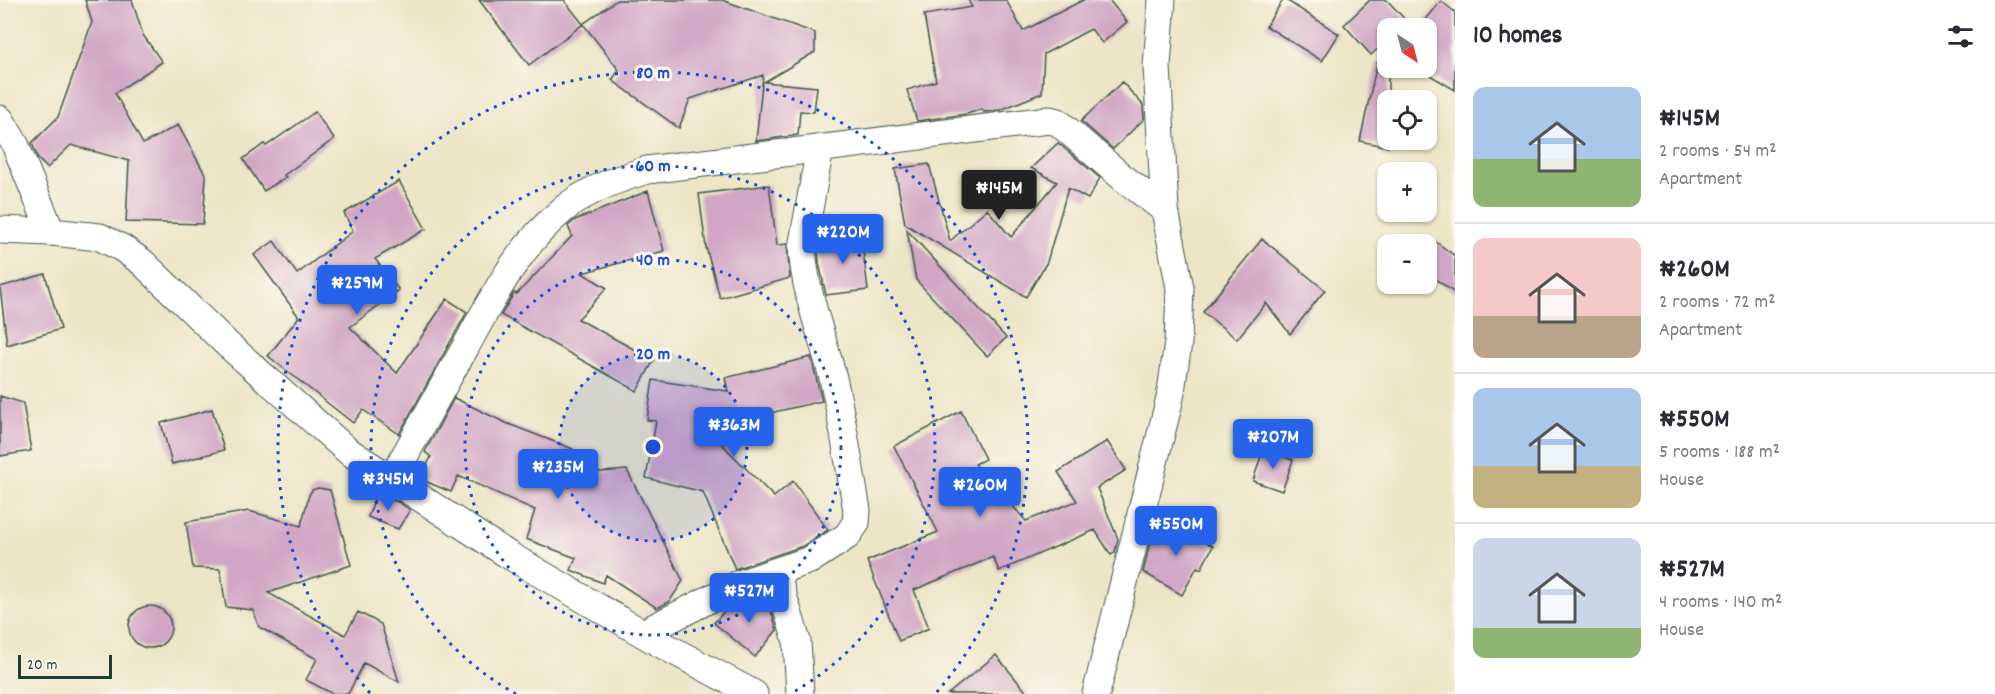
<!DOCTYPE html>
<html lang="en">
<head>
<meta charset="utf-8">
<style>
	:root { --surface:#fff; --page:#f7f7f7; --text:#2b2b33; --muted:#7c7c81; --line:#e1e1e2; --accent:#2563eb }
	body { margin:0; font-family:Dekko,sans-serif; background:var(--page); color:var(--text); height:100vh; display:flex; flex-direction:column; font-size:22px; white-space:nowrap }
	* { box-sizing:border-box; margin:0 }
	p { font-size:20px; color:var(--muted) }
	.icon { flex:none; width:33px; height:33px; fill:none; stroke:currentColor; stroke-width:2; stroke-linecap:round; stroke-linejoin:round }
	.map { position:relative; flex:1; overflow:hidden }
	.panel { display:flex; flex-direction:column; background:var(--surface); width:540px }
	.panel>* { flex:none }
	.needle { width:39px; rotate:144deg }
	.buttons { position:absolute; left:1377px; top:18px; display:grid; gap:12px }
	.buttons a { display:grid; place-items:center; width:60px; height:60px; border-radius:12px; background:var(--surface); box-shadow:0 2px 4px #0004; font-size:30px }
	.scale { position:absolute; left:18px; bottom:15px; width:94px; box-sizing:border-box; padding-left:6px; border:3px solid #1f3d34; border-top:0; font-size:16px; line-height:21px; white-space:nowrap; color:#1f3d34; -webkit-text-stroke:4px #fbf7ec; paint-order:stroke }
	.price { position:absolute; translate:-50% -51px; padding:0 14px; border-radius:6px; background:var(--accent); color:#fff; font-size:20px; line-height:39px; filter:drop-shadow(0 2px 3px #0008) }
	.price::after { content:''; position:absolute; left:50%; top:36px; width:18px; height:14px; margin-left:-9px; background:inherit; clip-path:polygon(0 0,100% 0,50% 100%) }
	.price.active { background:#222; color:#fff }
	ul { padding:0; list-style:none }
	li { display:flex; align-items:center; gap:18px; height:150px; padding:0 18px }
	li+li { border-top:2px solid var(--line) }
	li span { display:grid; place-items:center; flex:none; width:168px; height:120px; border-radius:12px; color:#555 }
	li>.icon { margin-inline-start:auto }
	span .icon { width:72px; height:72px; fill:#fffc; stroke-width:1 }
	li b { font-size:26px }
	h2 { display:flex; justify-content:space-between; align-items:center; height:72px; padding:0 18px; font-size:26px }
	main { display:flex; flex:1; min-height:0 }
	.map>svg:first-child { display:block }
</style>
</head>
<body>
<main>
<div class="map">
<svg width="1455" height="694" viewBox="0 0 1455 694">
	<rect width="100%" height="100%" fill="#fbf7ec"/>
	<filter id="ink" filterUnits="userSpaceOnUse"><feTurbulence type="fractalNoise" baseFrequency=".0167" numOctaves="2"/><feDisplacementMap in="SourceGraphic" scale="12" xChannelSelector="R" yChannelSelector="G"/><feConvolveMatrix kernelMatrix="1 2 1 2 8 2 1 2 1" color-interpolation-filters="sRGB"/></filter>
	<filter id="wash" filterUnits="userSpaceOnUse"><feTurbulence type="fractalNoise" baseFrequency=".008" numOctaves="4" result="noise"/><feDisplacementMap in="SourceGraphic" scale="24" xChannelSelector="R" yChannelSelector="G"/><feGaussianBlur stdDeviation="1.35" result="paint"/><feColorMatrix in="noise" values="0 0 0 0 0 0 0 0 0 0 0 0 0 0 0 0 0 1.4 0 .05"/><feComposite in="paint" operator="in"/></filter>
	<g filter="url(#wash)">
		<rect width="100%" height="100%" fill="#ece5c6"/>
		<g id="blocks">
			<path fill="#d0a6c4" d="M85,0H132L143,35L162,62L115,93L143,144L178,125L206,176L203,224L126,222L129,161L71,145L47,168L38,159L32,143L58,117L92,22Z
				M479,0H564L583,24L529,65Z
				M617,0H722L815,33V52L764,82L817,87L814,112L800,111L798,135L756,141L763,75L690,99L679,128L612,80L619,70L583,24Z
				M968,0H1006L1023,31L1083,0H1109L1127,22L1102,43L1091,29L1044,54L1042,93L1000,110L984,112L982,109L967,114L917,121L907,90L936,81L924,15L972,7Z
				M1283,0H1286L1339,34L1322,61L1266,26Z
				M1370,0H1387L1413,28H1388V50L1381,46L1371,55L1344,25Z
				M1441,1L1455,12V90L1418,68H1426V28H1419Z
				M1377,63L1388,64V147L1360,141Z
				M1122,82L1143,105L1144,119L1113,149L1081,121Z
				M315,112L334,139L284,175L286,177L264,191L243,159L264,144L266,146Z
				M1058,143L1100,178L1088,199L1068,188L1047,262L1026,297L905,224L895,169L929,164L950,241L987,209L1011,237L1057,182L1031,168Z
				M399,181L426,229L375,259L399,290L350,327L397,373L447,299L467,312L399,434L363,410L353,423L268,356L299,317L254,255L274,241L297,274L353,231L344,213Z
				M769,185L777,245L787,244L790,278L720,298L706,247L699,194Z
				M648,191L664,251L582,273L607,288L578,319L654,360L637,391L501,315L514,293L517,294L572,236L568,226L575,220Z
				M907,230L1006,338L987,356L916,280Z
				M861,235L868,290L826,295L819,263L818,249L819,240Z
				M1262,239L1325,290L1290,334L1266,303L1237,339L1203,312Z
				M1436,242L1455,256V293L1426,272V255Z
				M45,274L61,329L7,345L0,287Z
				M811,357L822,401L706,428L774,497L793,481L828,530L803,546L735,569L703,492L646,478L656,421L647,420L653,380L728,391L725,378Z
				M0,396L23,403L31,451L0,456Z
				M454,398L506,423L573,449L563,475L627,470L683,581L669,602L657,608L606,575L603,583L571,570L576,558L526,539L535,510L458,476L451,492L420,479L431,457L425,452Z
				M212,409L224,450L172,464L161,423Z
				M961,411L985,459L975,464L1026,521L1077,501L1058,472L1107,441L1126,470L1097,488L1118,539L1115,552L1111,555L1095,530L999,571L993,557L914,590L929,628L899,641L867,561L938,532L894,446Z
				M1263,450L1293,460L1282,491L1253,481Z
				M318,488L330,490L351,565L268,593L345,635L358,612L381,624L399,682L364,663L348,694H333L306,680L317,659L259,627L253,610L226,607L220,569L193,568L186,522L249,511L301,526L309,495L312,490Z
				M376,495L398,502L410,510L398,529L368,517Z
				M1169,522L1213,546L1201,569L1197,567L1182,595L1143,572L1149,547Z
				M758,594L769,604L777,630L755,657L714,623L727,608Z
				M129 627a21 21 0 1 1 42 0a21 21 0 1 1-42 0Z
				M996,655L1028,694H948Z"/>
		</g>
	</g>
	<g filter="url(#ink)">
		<use href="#blocks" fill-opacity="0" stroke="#3e564a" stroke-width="1.5"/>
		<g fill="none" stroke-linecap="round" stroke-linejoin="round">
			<defs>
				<path id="minor" d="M0,119L15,144L51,232
					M0,230L51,232L100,237L122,248L142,262L227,344L348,451L507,554L659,643L754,694
					M392,479C416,435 440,391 465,348C493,297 518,246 565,208C589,189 618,179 647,170L1049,120L1058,122L1122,177L1165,210
					M776,573L797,641L800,694
					M643,633L739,584L810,560L847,536L856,523L857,510C849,466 843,421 833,378C822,334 805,294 802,248L820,148
					M1096,694L1170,398L1178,343L1180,288L1165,210L1157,66L1162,0"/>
			</defs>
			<use href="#minor" stroke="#3e564a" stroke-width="29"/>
			<use href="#minor" stroke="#fff" stroke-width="27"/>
		</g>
	</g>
	<circle cx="653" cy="447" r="94" fill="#1d4ed8" fill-opacity=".12"/>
	<g fill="none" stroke="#1d4ed8" stroke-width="3" stroke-dasharray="3 6">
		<circle cx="653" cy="447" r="94"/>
		<circle cx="653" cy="447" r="188"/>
		<path d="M516 694A282 282 0 1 1 790 694"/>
		<path d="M370 693A375 375 0 1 1 936 693"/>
	</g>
	<circle cx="653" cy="447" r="9" fill="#1d4ed8" stroke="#fbf7ec" stroke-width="3"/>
	<g font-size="18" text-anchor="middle" font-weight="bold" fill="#1d4ed8" stroke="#fbf7ec" stroke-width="6" stroke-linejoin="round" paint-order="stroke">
		<text x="653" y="78">80 m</text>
		<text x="653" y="171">60 m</text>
		<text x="653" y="265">40 m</text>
		<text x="653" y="359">20 m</text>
	</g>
</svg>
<div class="buttons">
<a><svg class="needle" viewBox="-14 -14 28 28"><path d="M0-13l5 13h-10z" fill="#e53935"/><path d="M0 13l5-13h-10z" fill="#7c7c81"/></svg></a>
<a><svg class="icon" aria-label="locate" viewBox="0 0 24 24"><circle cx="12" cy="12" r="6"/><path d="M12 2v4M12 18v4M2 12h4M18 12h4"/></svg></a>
<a>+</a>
<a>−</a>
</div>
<div class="scale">20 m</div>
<b class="price active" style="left:999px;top:221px">₦145M</b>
<b class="price" style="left:843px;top:265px">₦220M</b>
<b class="price" style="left:357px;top:316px">₦259M</b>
<b class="price" style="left:734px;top:458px">₦363M</b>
<b class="price" style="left:1273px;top:470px">₦207M</b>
<b class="price" style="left:558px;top:500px">₦235M</b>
<b class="price" style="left:388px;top:512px">₦345M</b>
<b class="price" style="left:980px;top:518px">₦260M</b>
<b class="price" style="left:1176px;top:557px">₦550M</b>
<b class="price" style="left:749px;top:624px">₦527M</b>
</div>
<section class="panel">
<h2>10 homes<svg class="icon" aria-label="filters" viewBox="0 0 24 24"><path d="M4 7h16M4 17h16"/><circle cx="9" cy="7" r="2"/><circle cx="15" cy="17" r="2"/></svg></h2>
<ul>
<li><span style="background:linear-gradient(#a9c7e8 60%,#8fb573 0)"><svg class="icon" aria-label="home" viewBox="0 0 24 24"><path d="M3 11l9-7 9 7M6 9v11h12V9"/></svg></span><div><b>₦145M</b><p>2 rooms · 54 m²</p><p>Apartment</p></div></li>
<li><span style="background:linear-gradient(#f6c9c9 65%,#b9a48a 0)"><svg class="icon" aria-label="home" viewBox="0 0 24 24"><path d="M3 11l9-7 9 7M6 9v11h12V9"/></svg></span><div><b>₦260M</b><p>2 rooms · 72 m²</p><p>Apartment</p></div></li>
<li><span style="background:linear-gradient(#a9c7e8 65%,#c2b280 0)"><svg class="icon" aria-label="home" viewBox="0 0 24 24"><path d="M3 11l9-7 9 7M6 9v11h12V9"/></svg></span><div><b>₦550M</b><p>5 rooms · 188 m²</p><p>House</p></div></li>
<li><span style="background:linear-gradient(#c9d6e8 75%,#8fb573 0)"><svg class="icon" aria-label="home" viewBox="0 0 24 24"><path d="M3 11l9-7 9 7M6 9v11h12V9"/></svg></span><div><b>₦527M</b><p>4 rooms · 140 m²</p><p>House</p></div></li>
</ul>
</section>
</main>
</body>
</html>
